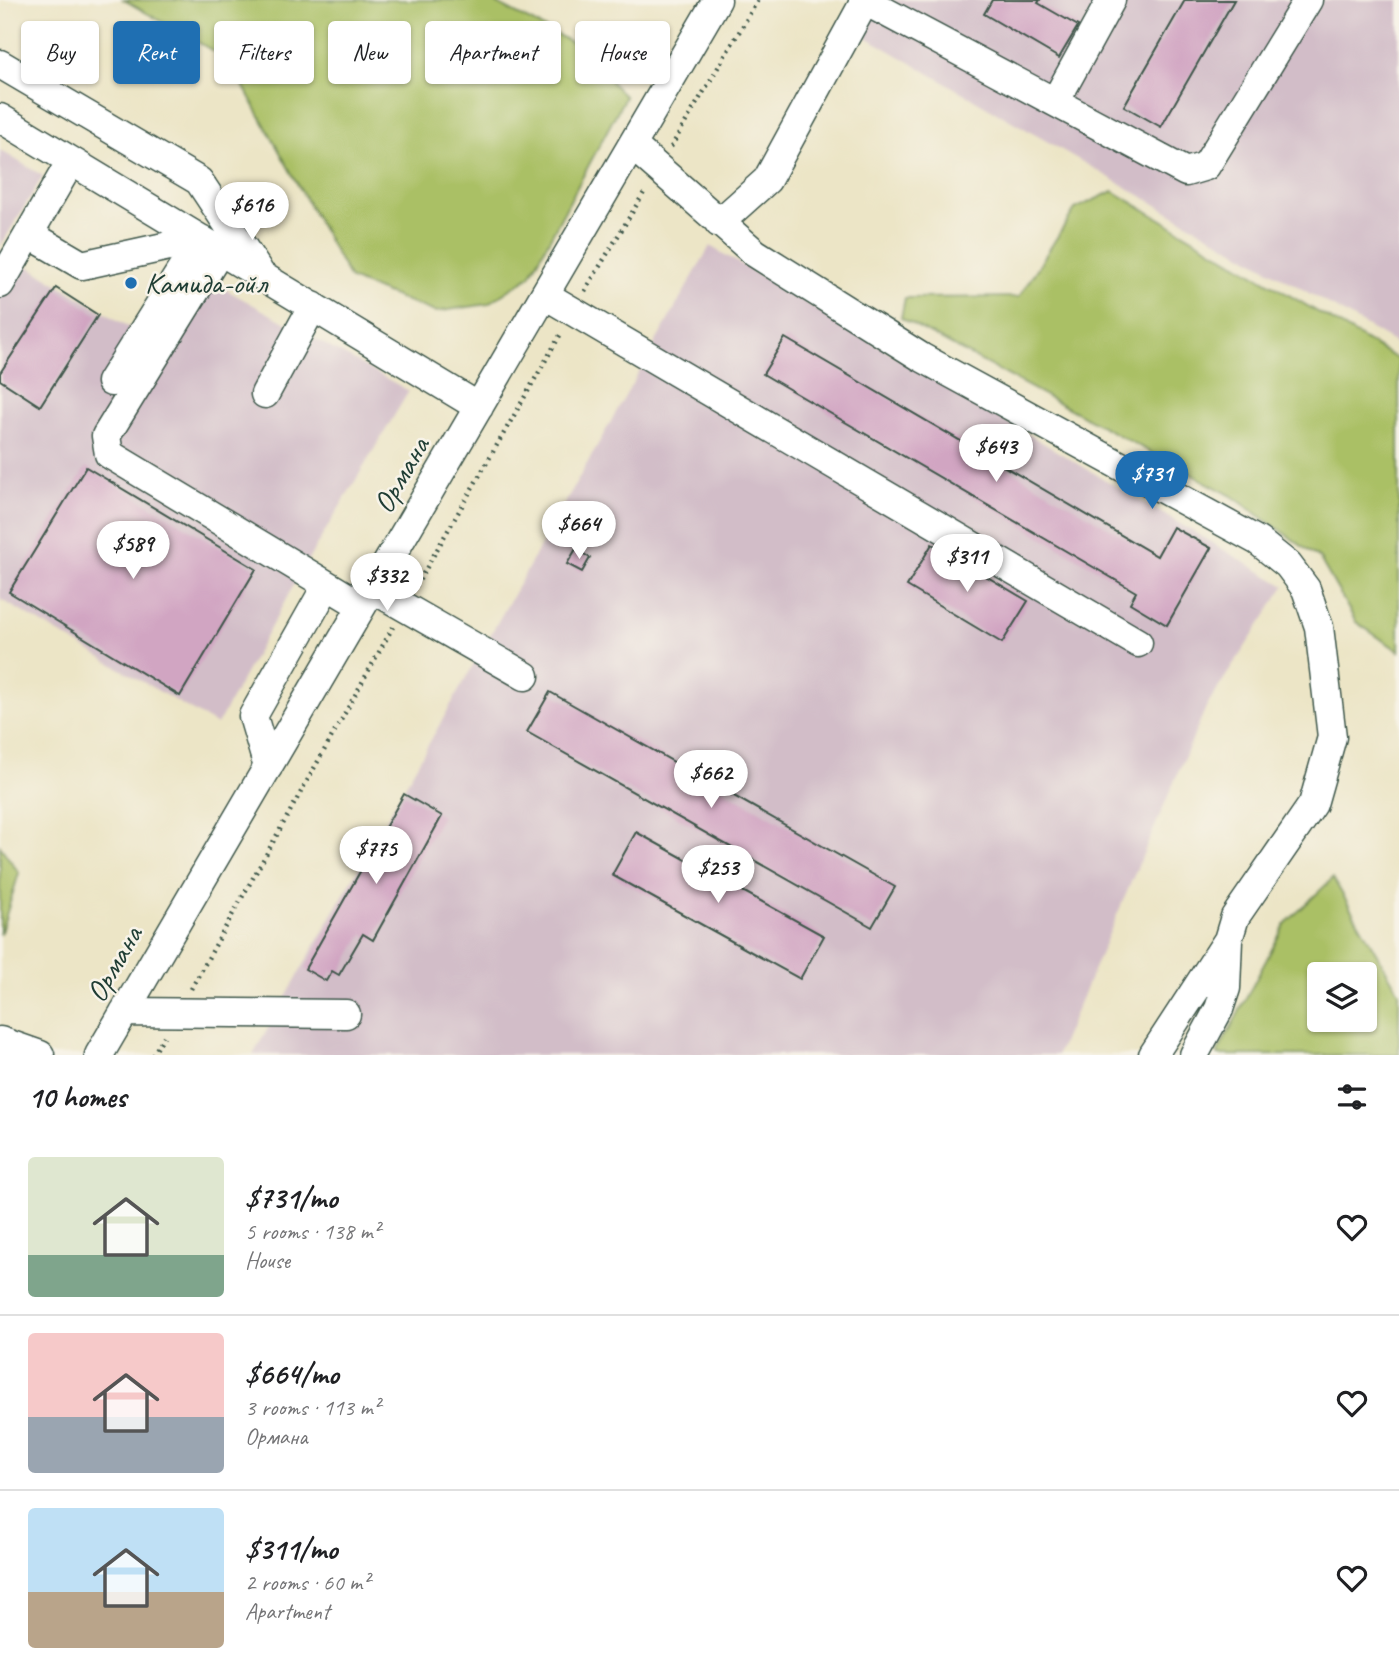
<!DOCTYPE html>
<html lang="en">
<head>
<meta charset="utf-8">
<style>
	:root { --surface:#fff; --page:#f6f6f6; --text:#202124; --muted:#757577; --line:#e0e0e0; --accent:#1f6fb2 }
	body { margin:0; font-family:Caveat,sans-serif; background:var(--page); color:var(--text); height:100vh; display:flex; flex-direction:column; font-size:26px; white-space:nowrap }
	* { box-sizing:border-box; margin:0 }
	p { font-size:23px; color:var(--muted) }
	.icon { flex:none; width:38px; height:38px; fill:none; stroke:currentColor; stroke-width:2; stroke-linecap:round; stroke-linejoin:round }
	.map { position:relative; height:1055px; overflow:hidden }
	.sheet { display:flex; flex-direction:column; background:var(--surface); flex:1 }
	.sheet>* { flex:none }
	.hud { position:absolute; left:21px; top:21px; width:700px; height:63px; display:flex; gap:14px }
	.fabs { position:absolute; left:1307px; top:962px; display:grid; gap:14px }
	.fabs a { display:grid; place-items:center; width:70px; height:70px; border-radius:7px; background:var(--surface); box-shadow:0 2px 5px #0004; font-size:35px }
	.price { position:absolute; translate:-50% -60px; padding:0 16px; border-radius:24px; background:#fff; color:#222; font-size:23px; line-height:46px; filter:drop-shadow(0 2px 4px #0008) }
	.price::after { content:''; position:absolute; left:50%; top:42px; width:21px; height:16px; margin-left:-10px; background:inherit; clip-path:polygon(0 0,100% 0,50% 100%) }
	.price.current { background:var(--accent); color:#fff }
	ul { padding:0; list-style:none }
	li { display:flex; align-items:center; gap:21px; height:175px; padding:0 28px }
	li+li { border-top:2px solid var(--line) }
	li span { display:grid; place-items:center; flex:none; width:196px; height:140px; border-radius:7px; color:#555 }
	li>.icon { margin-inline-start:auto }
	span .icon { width:84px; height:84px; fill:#fffc; stroke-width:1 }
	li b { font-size:30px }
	h2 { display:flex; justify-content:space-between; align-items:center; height:84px; padding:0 28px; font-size:30px }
	.chip { padding:0 24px; border-radius:7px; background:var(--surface); box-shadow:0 2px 5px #0004; font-size:24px; line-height:63px }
	.chip.current { background:var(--accent); color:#fff }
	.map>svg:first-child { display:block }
</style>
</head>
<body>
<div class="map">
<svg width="1399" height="1055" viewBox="0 0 1399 1055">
	<rect width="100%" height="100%" fill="#f7f3e8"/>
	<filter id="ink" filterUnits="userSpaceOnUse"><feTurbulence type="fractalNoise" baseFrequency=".0143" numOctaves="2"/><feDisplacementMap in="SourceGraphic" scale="14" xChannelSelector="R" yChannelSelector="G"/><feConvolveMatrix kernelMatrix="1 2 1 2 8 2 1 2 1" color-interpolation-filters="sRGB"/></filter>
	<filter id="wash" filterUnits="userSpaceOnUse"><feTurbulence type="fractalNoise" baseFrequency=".00686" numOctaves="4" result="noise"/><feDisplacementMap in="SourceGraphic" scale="28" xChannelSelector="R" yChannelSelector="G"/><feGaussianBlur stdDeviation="1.57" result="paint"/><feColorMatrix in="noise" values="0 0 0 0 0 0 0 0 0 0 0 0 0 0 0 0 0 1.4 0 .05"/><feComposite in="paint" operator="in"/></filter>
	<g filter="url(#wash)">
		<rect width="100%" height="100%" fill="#ece5c6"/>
		<path fill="#d2bdc8" d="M880,0H1399V345L861,34Z
			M0,150L43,176L0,247Z
			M710,246L1285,586L1207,705L1057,1055H253Z
			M0,249L152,341L194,272L409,391L302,570L217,725L0,599Z"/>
		<path fill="#aac065" stroke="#647e4c" stroke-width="2" fill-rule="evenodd" d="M124,0H490L579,46L625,97L530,276L488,304L435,312L350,279L229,60Z
			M1113,191L1399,360V651L1356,622L1320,559L1232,496L901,318L905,298L1019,297L1075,209Z
			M0,846L19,873L0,935Z
			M1333,878L1399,992V1055H1218V1052L1285,924ZM1320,975H1365V1020H1320Z"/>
		<g id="blocks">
			<path fill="#d1a5c2" d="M992,0H1040L1038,3L1078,26L1059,58L984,14Z
				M1185,0H1234L1161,127L1124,106Z
				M56,288L98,315L40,406L0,380V373Z
				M785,338L1157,556L1173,527L1211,548L1167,625L1130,603L1136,592L763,374Z
				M86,467L256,569L180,696L9,592Z
				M932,544L1028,601L1002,643L907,586Z
				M576,549L590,558L582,572L567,564Z
				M550,692L895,887L872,927L527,732Z
				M404,794L442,816L373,940L363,934L339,975L332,971L326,981L305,969Z
				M636,832L824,936L800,979L612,875Z"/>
		</g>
	</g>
	<g filter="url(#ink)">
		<use href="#blocks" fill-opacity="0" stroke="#3e564a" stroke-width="2"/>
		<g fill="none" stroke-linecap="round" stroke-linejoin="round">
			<defs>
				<path id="minor" d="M863,0L1186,172L1206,166L1308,0
					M0,64L199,181L258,270
					M1055,102L1111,0
					M0,118L479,407
					M633,146L755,253L921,357L1258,541L1288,565L1306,589L1319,627L1332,737L1313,804L1235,917L1228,940L1226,988L1219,1009L1194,1055
					M719,223L767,180L865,1
					M29,234L82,265L201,239
					M220,251L106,436L109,454L362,606
					M0,284L71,161
					M545,295L1138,643
					M111,382L201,239
					M265,394L313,306
					M373,589L525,676
					M268,767L253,716L327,585
					M124,1012L346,1014
					M0,1041L40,1055
					M99,1055L717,0
					M1153,1055L1228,940"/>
			</defs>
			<use href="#minor" stroke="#3e564a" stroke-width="31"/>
			<path stroke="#3e564a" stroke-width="4.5" stroke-dasharray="2 5" stroke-linecap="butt" d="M671,147L758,0
				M585,291L645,191
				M416,586L562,332
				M191,989L393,627
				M153,1055L164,1036"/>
			<use href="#minor" stroke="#fff" stroke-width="28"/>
		</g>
	</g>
	<circle fill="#1f6fb2" stroke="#f7f3e8" stroke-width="2.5" cx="131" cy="283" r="7"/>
	<g text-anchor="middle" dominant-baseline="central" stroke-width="5" stroke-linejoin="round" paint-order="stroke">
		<g font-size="30" fill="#1f3d34" stroke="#f7f3e8" text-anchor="start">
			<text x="145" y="283">Камида-ойл</text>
		</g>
		<g font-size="30" fill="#1f3d34" stroke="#f7f3e8">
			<text transform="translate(401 475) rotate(-60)">Ормана</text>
			<text transform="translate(114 964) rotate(-60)">Ормана</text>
		</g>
	</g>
</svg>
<div class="fabs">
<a><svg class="icon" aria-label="layers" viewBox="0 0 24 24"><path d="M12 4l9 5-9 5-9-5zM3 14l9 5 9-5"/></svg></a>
</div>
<b class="price" style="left:252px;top:242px">$616</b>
<b class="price" style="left:996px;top:484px">$643</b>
<b class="price current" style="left:1152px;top:511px">$731</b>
<b class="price" style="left:579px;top:561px">$664</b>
<b class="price" style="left:133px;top:581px">$589</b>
<b class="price" style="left:967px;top:594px">$311</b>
<b class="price" style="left:387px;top:613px">$332</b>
<b class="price" style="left:711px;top:810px">$662</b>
<b class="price" style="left:376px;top:886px">$775</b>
<b class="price" style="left:718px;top:905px">$253</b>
<div class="hud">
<a class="chip">Buy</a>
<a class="chip current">Rent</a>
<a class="chip">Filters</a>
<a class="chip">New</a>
<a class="chip">Apartment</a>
<a class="chip">House</a>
</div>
</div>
<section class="sheet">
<h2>10 homes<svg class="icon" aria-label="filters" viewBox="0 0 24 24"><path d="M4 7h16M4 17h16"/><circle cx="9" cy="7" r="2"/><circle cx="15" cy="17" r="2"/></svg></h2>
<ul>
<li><span style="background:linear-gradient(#dfe7d0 70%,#7fa58c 0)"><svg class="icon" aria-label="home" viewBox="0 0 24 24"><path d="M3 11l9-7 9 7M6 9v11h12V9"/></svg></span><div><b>$731/mo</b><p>5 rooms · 138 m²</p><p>House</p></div><svg class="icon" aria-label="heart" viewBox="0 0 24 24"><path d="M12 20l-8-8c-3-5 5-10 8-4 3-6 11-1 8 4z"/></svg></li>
<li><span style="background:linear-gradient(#f6c9c9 60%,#9aa5b1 0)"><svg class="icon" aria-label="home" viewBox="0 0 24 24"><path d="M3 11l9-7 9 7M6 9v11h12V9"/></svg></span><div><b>$664/mo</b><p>3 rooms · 113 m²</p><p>Ормана</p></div><svg class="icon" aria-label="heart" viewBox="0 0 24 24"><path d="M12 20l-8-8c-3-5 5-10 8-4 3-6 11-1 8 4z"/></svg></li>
<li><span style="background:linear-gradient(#bfe0f5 60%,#b9a48a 0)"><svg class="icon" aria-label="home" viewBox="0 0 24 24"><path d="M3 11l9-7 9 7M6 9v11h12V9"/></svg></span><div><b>$311/mo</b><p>2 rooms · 60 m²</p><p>Apartment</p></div><svg class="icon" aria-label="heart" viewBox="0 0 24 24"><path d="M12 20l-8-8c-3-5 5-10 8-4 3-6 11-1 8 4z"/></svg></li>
</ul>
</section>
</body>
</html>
